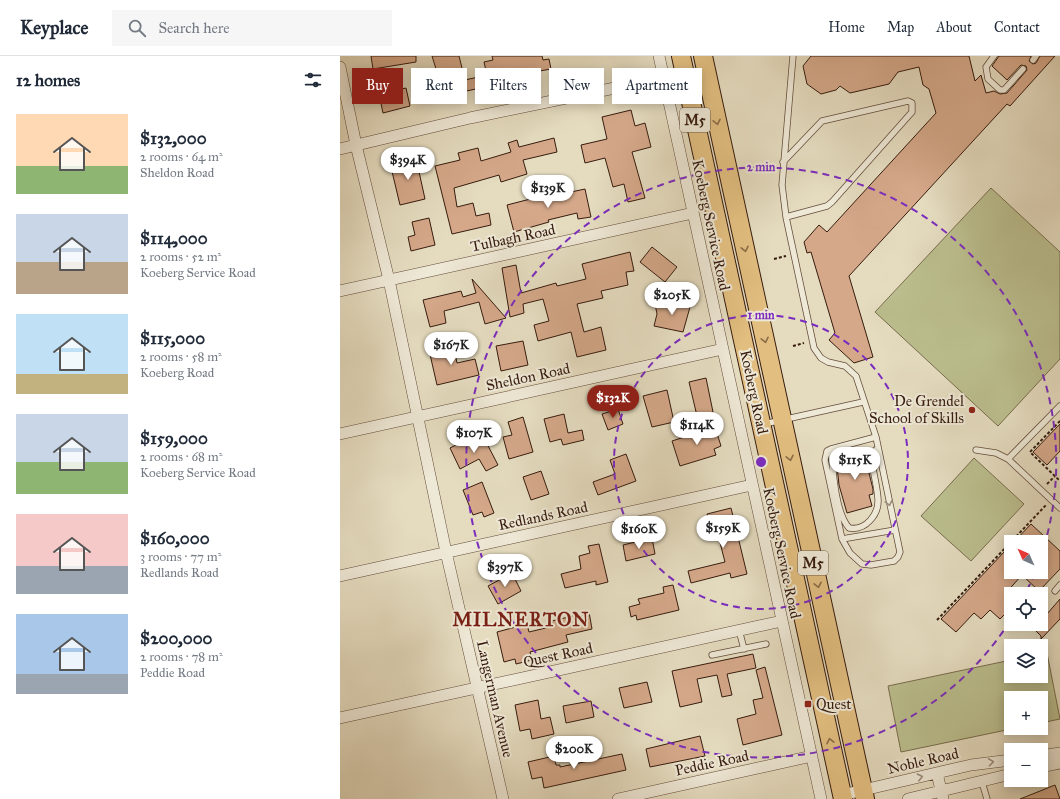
<!DOCTYPE html>
<html lang="en">
<head>
<meta charset="utf-8">
<style>
	:root { --surface:#fff; --page:#f6f6f7; --text:#1f2937; --muted:#747a83; --line:#e0e1e3; --accent:#8f2418 }
	body { margin:0; font-family:"IM FELL Great Primer",serif; background:var(--page); color:var(--text); height:100vh; display:flex; flex-direction:column; font-size:15px; white-space:nowrap }
	* { box-sizing:border-box; margin:0 }
	p { font-size:13px; color:var(--muted) }
	.icon { flex:none; width:22px; height:22px; fill:none; stroke:currentColor; stroke-width:2; stroke-linecap:round; stroke-linejoin:round }
	.map { position:relative; flex:1; overflow:hidden }
	.drawer { display:flex; flex-direction:column; background:var(--surface); width:340px }
	.drawer>* { flex:none }
	.banner { position:absolute; left:12px; top:12px; width:380px; height:36px; display:flex; gap:8px }
	.needle { width:26px; rotate:315deg }
	.tools { position:absolute; left:664px; top:479px; display:grid; gap:8px }
	.tools a { display:grid; place-items:center; width:44px; height:44px; border-radius:0px; background:var(--surface); box-shadow:0 2px 10px #0003; font-size:20px }
	.price { position:absolute; translate:-50% -34px; padding:0 9px; border-radius:14px; background:#fff; color:#222; font-size:13px; line-height:26px; filter:drop-shadow(0 1px 2px #0008) }
	.price::after { content:''; position:absolute; left:50%; top:24px; width:12px; height:9px; margin-left:-6px; background:inherit; clip-path:polygon(0 0,100% 0,50% 100%) }
	.price.current { background:var(--accent); color:#fff }
	ul { padding:0; list-style:none }
	li { display:flex; align-items:center; gap:12px; height:100px; padding:0 16px }
	li span { display:grid; place-items:center; flex:none; width:112px; height:80px; border-radius:0px; color:#555 }
	li>.icon { margin-inline-start:auto }
	span .icon { width:48px; height:48px; fill:#fffc; stroke-width:1 }
	li b { font-size:17px }
	h2 { display:flex; justify-content:space-between; align-items:center; height:48px; padding:0 16px; font-size:17px }
	.chip { padding:0 14px; border-radius:0px; background:var(--surface); box-shadow:0 2px 10px #0003; font-size:14px; line-height:36px }
	.chip.current { background:var(--accent); color:#fff }
	header { display:flex; align-items:center; gap:24px; box-sizing:border-box; height:56px; padding:0 20px; background:var(--surface); border-bottom:1px solid var(--line) }
	header strong { font-size:19px }
	nav { display:flex; gap:22px; margin-inline-start:auto; font-size:14px }
	.search { width:280px; height:36px; background:var(--page); display:flex; align-items:center; gap:10px; box-sizing:border-box; padding:0 14px; border-radius:0px; color:var(--muted); font-size:15px }
	main { display:flex; flex:1; min-height:0 }
	.map>svg:first-child { display:block }
</style>
</head>
<body>
<header>
<strong>Keyplace</strong>
<div class="search"><svg class="icon" aria-label="search" viewBox="0 0 24 24"><circle cx="10" cy="10" r="6"/><path d="M15 15l6 6"/></svg>Search here</div>
<nav><a>Home</a><a>Map</a><a>About</a><a>Contact</a></nav>
</header>
<main>
<section class="drawer">
<h2>12 homes<svg class="icon" aria-label="filters" viewBox="0 0 24 24"><path d="M4 7h16M4 17h16"/><circle cx="9" cy="7" r="2"/><circle cx="15" cy="17" r="2"/></svg></h2>
<ul>
<li><span style="background:linear-gradient(#ffd9b3 65%,#8fb573 0)"><svg class="icon" aria-label="home" viewBox="0 0 24 24"><path d="M3 11l9-7 9 7M6 9v11h12V9"/></svg></span><div><b>$132,000</b><p>2 rooms · 64 m²</p><p>Sheldon Road</p></div></li>
<li><span style="background:linear-gradient(#c9d6e8 60%,#b9a48a 0)"><svg class="icon" aria-label="home" viewBox="0 0 24 24"><path d="M3 11l9-7 9 7M6 9v11h12V9"/></svg></span><div><b>$114,000</b><p>2 rooms · 52 m²</p><p>Koeberg Service Road</p></div></li>
<li><span style="background:linear-gradient(#bfe0f5 75%,#c2b280 0)"><svg class="icon" aria-label="home" viewBox="0 0 24 24"><path d="M3 11l9-7 9 7M6 9v11h12V9"/></svg></span><div><b>$115,000</b><p>2 rooms · 58 m²</p><p>Koeberg Road</p></div></li>
<li><span style="background:linear-gradient(#c9d6e8 60%,#8fb573 0)"><svg class="icon" aria-label="home" viewBox="0 0 24 24"><path d="M3 11l9-7 9 7M6 9v11h12V9"/></svg></span><div><b>$159,000</b><p>2 rooms · 68 m²</p><p>Koeberg Service Road</p></div></li>
<li><span style="background:linear-gradient(#f6c9c9 65%,#9aa5b1 0)"><svg class="icon" aria-label="home" viewBox="0 0 24 24"><path d="M3 11l9-7 9 7M6 9v11h12V9"/></svg></span><div><b>$160,000</b><p>3 rooms · 77 m²</p><p>Redlands Road</p></div></li>
<li><span style="background:linear-gradient(#a9c7e8 75%,#9aa5b1 0)"><svg class="icon" aria-label="home" viewBox="0 0 24 24"><path d="M3 11l9-7 9 7M6 9v11h12V9"/></svg></span><div><b>$200,000</b><p>2 rooms · 78 m²</p><p>Peddie Road</p></div></li>
</ul>
</section>
<div class="map">
<svg width="720" height="743" viewBox="0 0 720 743">
	<rect width="100%" height="100%" fill="#e5dcc0"/>
	<filter id="stains"><feTurbulence type="fractalNoise" baseFrequency=".005" numOctaves="4"/><feColorMatrix values="0 0 0 0 .2 0 0 0 0 .09 0 0 0 0 .02 0 0 0 .5 -.17"/></filter>
	<radialGradient id="worn" r=".72"><stop offset=".6" stop-color="#630" stop-opacity="0"/><stop offset="1" stop-color="#630" stop-opacity=".3"/></radialGradient>
	<path fill="#bbbe8e" stroke="#786c4e" d="M651,132L720,196V303L658,370L535,256Z
		M634,402L684,448L631,505L581,460Z
		M707,597L720,663L701,667V642H671V672H676L561,696L548,630L671,604V620H701V598Z"/>
	<path fill="#d4a889" stroke="#361b0e" d="M31,0H76V6L33,13Z
		M92,0H119L125,24L147,19L144,6L153,4L152,0H202L203,4L209,3L211,13L194,16L193,14L169,19L173,34L142,41L140,32L109,39L106,25L91,29L88,15L96,13Z
		M471,0H629L635,25L641,19L646,37L654,35L660,38L667,37L687,14L686,10L681,9L667,24L652,10L659,0H691L689,5L693,8L696,7L700,0H715L670,50L667,48L509,220L533,301L514,307L489,284L495,277L471,196L467,197L464,186L479,169L487,176L596,57L589,33L583,29L579,11L558,16L549,28L510,37L500,30L496,34L481,38L467,28L463,10Z
		M66,32L70,50L43,57L39,38Z
		M291,54L295,70L305,67L311,91L292,96L305,142L288,146L284,128L273,131L265,102L245,107L241,89L267,83L262,61Z
		M214,82L217,96L183,104L187,118L161,126L159,119L114,132L117,151L133,147L136,160L149,157L151,169L112,178L95,110L120,104L118,97L138,92L141,105L171,96L168,87L177,84L179,91Z
		M76,102L85,143L60,149L50,107Z
		M245,133L251,161L238,163L237,157L208,164L209,166L174,176L167,149L202,140L203,142Z
		M89,162L95,189L71,195L68,181L75,179L72,166Z
		M312,191L337,211L325,226L300,206Z
		M290,196L294,215L286,216L288,229L261,235L263,242L237,248L244,276L261,271L266,294L237,301L231,276L198,285L194,269L209,265L203,243L183,248L184,257L170,261L162,212L176,209L181,237L216,227L217,230L246,223L242,208Z
		M132,223L166,262L145,268L139,246L104,255L106,267L90,271L83,244L121,235L123,241L136,237Z
		M328,245L350,251L343,276L314,270L317,258L315,248Z
		M183,285L188,309L161,315L156,290Z
		M113,288L117,307L135,303L139,319L97,329L89,294Z
		M366,322L373,356L357,360L349,326Z
		M327,334L334,366L312,371L303,340Z
		M278,353L283,368L268,374L262,358Z
		M224,358L228,377L242,374L244,384L223,389L221,383L210,386L204,363Z
		M183,361L193,396L169,403L163,381L172,379L168,366Z
		M720,368V395L707,409L693,396Z
		M375,371L381,390L374,393L376,399L340,410L332,385Z
		M132,381L135,386L144,382L158,409L146,415L139,403L120,413L110,392Z
		M523,393L533,433V438L529,439L532,450L507,457L499,429L496,401Z
		M286,398L296,425L258,439L253,426L275,418L270,404Z
		M201,415L209,438L191,444L183,421Z
		M142,426L154,457L144,461L142,456L133,459L123,434Z
		M391,452L407,518L391,522L390,517L351,527L348,515L385,506L378,479L372,480L367,458Z
		M691,468L720,495V513L699,535L682,519L664,539L671,546V552L660,563L650,554L641,563L634,557L616,576L601,563L665,495L671,501V516H701V486H674Z
		M312,482L315,498L286,505L283,489Z
		M259,488L268,526L256,529V525L225,532L221,518L241,513L239,500L250,497L248,490Z
		M172,517L181,535L158,548L148,530Z
		M333,529L339,554L297,564L296,559L291,561L289,551L300,548L298,543L324,537L323,531Z
		M720,543V563L701,583V580L689,568H701V552L707,558Z
		M249,556L252,573L226,579L228,586L190,596L192,604L176,608L175,603L164,606L157,576L187,568L189,576L214,570L212,565Z
		M413,598L416,612L387,618L392,639L382,641L377,619L357,623L362,646L340,651L332,615Z
		M425,611L442,679L403,689L397,663L416,658L413,644L423,642L416,614Z
		M307,626L312,646L284,652L279,632Z
		M198,644L201,663L210,661L214,678L192,683L190,673L180,675L175,649Z
		M251,645L254,661L226,667L223,650Z
		M360,680L365,700L310,711L306,693Z
		M282,698L286,714L204,732L202,721L192,723L188,706L214,700L216,709H220V711Z
		M715,729L720,743H680Z"/>
	<g fill="none" stroke-linecap="round" stroke-linejoin="round">
		<defs>
			<path id="lane" d="M453,0L442,129L446,161L474,292L481,302L488,306L505,310L516,320L536,381L560,496L558,501L554,505L531,509L522,508L510,497L502,483L485,404L487,395L491,393L536,381
				M654,0L646,11L648,23L660,34H664L683,13
				M693,4L696,0
				M443,106L482,65L568,45L572,47V56L492,146L487,150L446,161
				M424,368L523,346
				M491,393C493,415 495,456 509,472C526,475 539,458 538,443C537,429 533,415 531,402L532,397L538,392
				M636,394L656,397L668,403L720,452
				M668,403L720,350
				M502,483L555,474
				M715,535L720,529
				M399,574L404,593
				M372,599L426,588
				M642,726L647,743"/>
			<path id="street" d="M319,0L481,743
				M0,11L16,89L49,224L106,496L163,743
				M0,93L130,62L323,22
				M0,235L353,157
				M0,378L383,293
				M0,520L412,429
				M0,662L442,565
				M701,700L720,697
				M701,711L720,707
				M597,717L603,743
				M502,739L631,709L671,704
				M278,743L472,700
				M568,743L671,718"/>
			<path id="primary" d="M341,0L503,743
				M363,0L525,743"/>
		</defs>
		<use href="#lane" stroke="#624b3a" stroke-width="7"/>
		<use href="#street" stroke="#624b3a" stroke-width="12"/>
		<use href="#primary" stroke="#361b0e" stroke-width="20"/>
		<path stroke="#361b0e" stroke-width="2" stroke-dasharray="3 2" stroke-linecap="butt" d="M434,203L446,200
			M453,290L464,287
			M720,365L690,396L720,425
			M707,428L715,420
			M597,564L706,449"/>
		<use href="#lane" stroke="#eee8d6" stroke-width="5.5"/>
		<use href="#street" stroke="#eee8d6" stroke-width="11"/>
		<use href="#primary" stroke="#e2be80" stroke-width="18"/>
	</g>
	<defs><path id="oneway-chevron" d="M-2-3.5L2.5 0L-2 3.5" fill="none" stroke-width="1.6" stroke-linecap="round" stroke-linejoin="round"/></defs>
	<g stroke="#8c6c47">
		<use href="#oneway-chevron" transform="translate(377 66) rotate(78)"/>
		<use href="#oneway-chevron" transform="translate(405 193) rotate(78)"/>
		<use href="#oneway-chevron" transform="translate(425 284) rotate(78)"/>
		<use href="#oneway-chevron" transform="translate(450 402) rotate(78)"/>
		<use href="#oneway-chevron" transform="translate(478 529) rotate(78)"/>
		<use href="#oneway-chevron" transform="translate(490 685) rotate(-102)"/>
	</g>
	<g stroke="#9b8c7c">
		<use href="#oneway-chevron" transform="translate(549 447) rotate(78)"/>
		<use href="#oneway-chevron" transform="translate(651 706) rotate(-8)"/>
		<use href="#oneway-chevron" transform="translate(580 721) rotate(-13)"/>
	</g>
	<g fill="none" stroke="#7b2cbf" stroke-width="2" stroke-dasharray="7 5">
		<circle cx="421" cy="406" r="147"/>
		<path d="M695 517A295 295 0 0 1 685 538M670 565A295 295 0 1 1 702 497"/>
	</g>
	<g fill="#8f2418" stroke="#eee8d6" stroke-width="1.5">
		<circle cx="632" cy="354" r="4"/>
		<rect x="464" y="644" width="8" height="8" rx="2"/>
	</g>
	<g text-anchor="middle" dominant-baseline="central" stroke-width="4" stroke-linejoin="round" paint-order="stroke">
		<g fill="#eee8d6" stroke="#6d584a" stroke-width="1">
			<rect x="340" y="52" width="30" height="24" rx="3"/>
			<rect x="458" y="495" width="30" height="24" rx="3"/>
		</g>
		<g font-size="14" font-weight="bold" fill="#361b0e">
			<text x="355" y="64">M5</text>
			<text x="473" y="507">M5</text>
		</g>
		<g font-size="15" fill="#361b0e" stroke="#eee8d6">
			<text transform="translate(371 169) rotate(78)">Koeberg Service Road</text>
			<text transform="translate(173 182) rotate(-12)">Tulbagh Road</text>
			<text transform="translate(188 321) rotate(-12)">Sheldon Road</text>
			<text transform="translate(414 336) rotate(78)">Koeberg Road</text>
			<text transform="translate(203 460) rotate(-12)">Redlands Road</text>
			<text transform="translate(442 497) rotate(78)">Koeberg Service Road</text>
			<text transform="translate(218 599) rotate(-12)">Quest Road</text>
			<text transform="translate(155 643) rotate(77)">Langerman Avenue</text>
			<text transform="translate(583 705) rotate(-13)">Noble Road</text>
			<text transform="translate(372 707) rotate(-12)">Peddie Road</text>
		</g>
		<g font-size="15" fill="#361b0e" stroke="#eee8d6" text-anchor="end">
			<text x="624" y="345">De Grendel<tspan x="624" dy="17">School of Skills</tspan></text>
			<text x="476" y="648" text-anchor="start">Quest</text>
		</g>
		<g font-size="19" font-weight="bold" letter-spacing="1" fill="#7a1f14" stroke="#eee8d6">
			<text x="181" y="563">MILNERTON</text>
		</g>
	</g>
	<circle cx="421" cy="406" r="6" fill="#7b2cbf" stroke="#eee8d6" stroke-width="2"/>
	<g font-size="12" text-anchor="middle" font-weight="bold" fill="#7b2cbf" stroke="#eee8d6" stroke-width="4" stroke-linejoin="round" paint-order="stroke">
		<text x="421" y="115">2 min</text>
		<text x="421" y="263">1 min</text>
	</g>
	<rect width="100%" height="100%" filter="url(#stains)"/>
	<rect width="100%" height="100%" fill="url(#worn)"/>
</svg>
<div class="tools">
<a><svg class="needle" viewBox="-14 -14 28 28"><path d="M0-13l5 13h-10z" fill="#e53935"/><path d="M0 13l5-13h-10z" fill="#747a83"/></svg></a>
<a><svg class="icon" aria-label="locate" viewBox="0 0 24 24"><circle cx="12" cy="12" r="6"/><path d="M12 2v4M12 18v4M2 12h4M18 12h4"/></svg></a>
<a><svg class="icon" aria-label="layers" viewBox="0 0 24 24"><path d="M12 4l9 5-9 5-9-5zM3 14l9 5 9-5"/></svg></a>
<a>+</a>
<a>−</a>
</div>
<b class="price" style="left:68px;top:125px">$394K</b>
<b class="price" style="left:208px;top:153px">$139K</b>
<b class="price" style="left:332px;top:260px">$205K</b>
<b class="price" style="left:111px;top:310px">$167K</b>
<b class="price current" style="left:273px;top:363px">$132K</b>
<b class="price" style="left:357px;top:390px">$114K</b>
<b class="price" style="left:134px;top:398px">$107K</b>
<b class="price" style="left:515px;top:425px">$115K</b>
<b class="price" style="left:383px;top:493px">$159K</b>
<b class="price" style="left:299px;top:494px">$160K</b>
<b class="price" style="left:165px;top:532px">$397K</b>
<b class="price" style="left:234px;top:714px">$200K</b>
<div class="banner">
<a class="chip current">Buy</a>
<a class="chip">Rent</a>
<a class="chip">Filters</a>
<a class="chip">New</a>
<a class="chip">Apartment</a>
</div>
</div>
</main>
</body>
</html>
